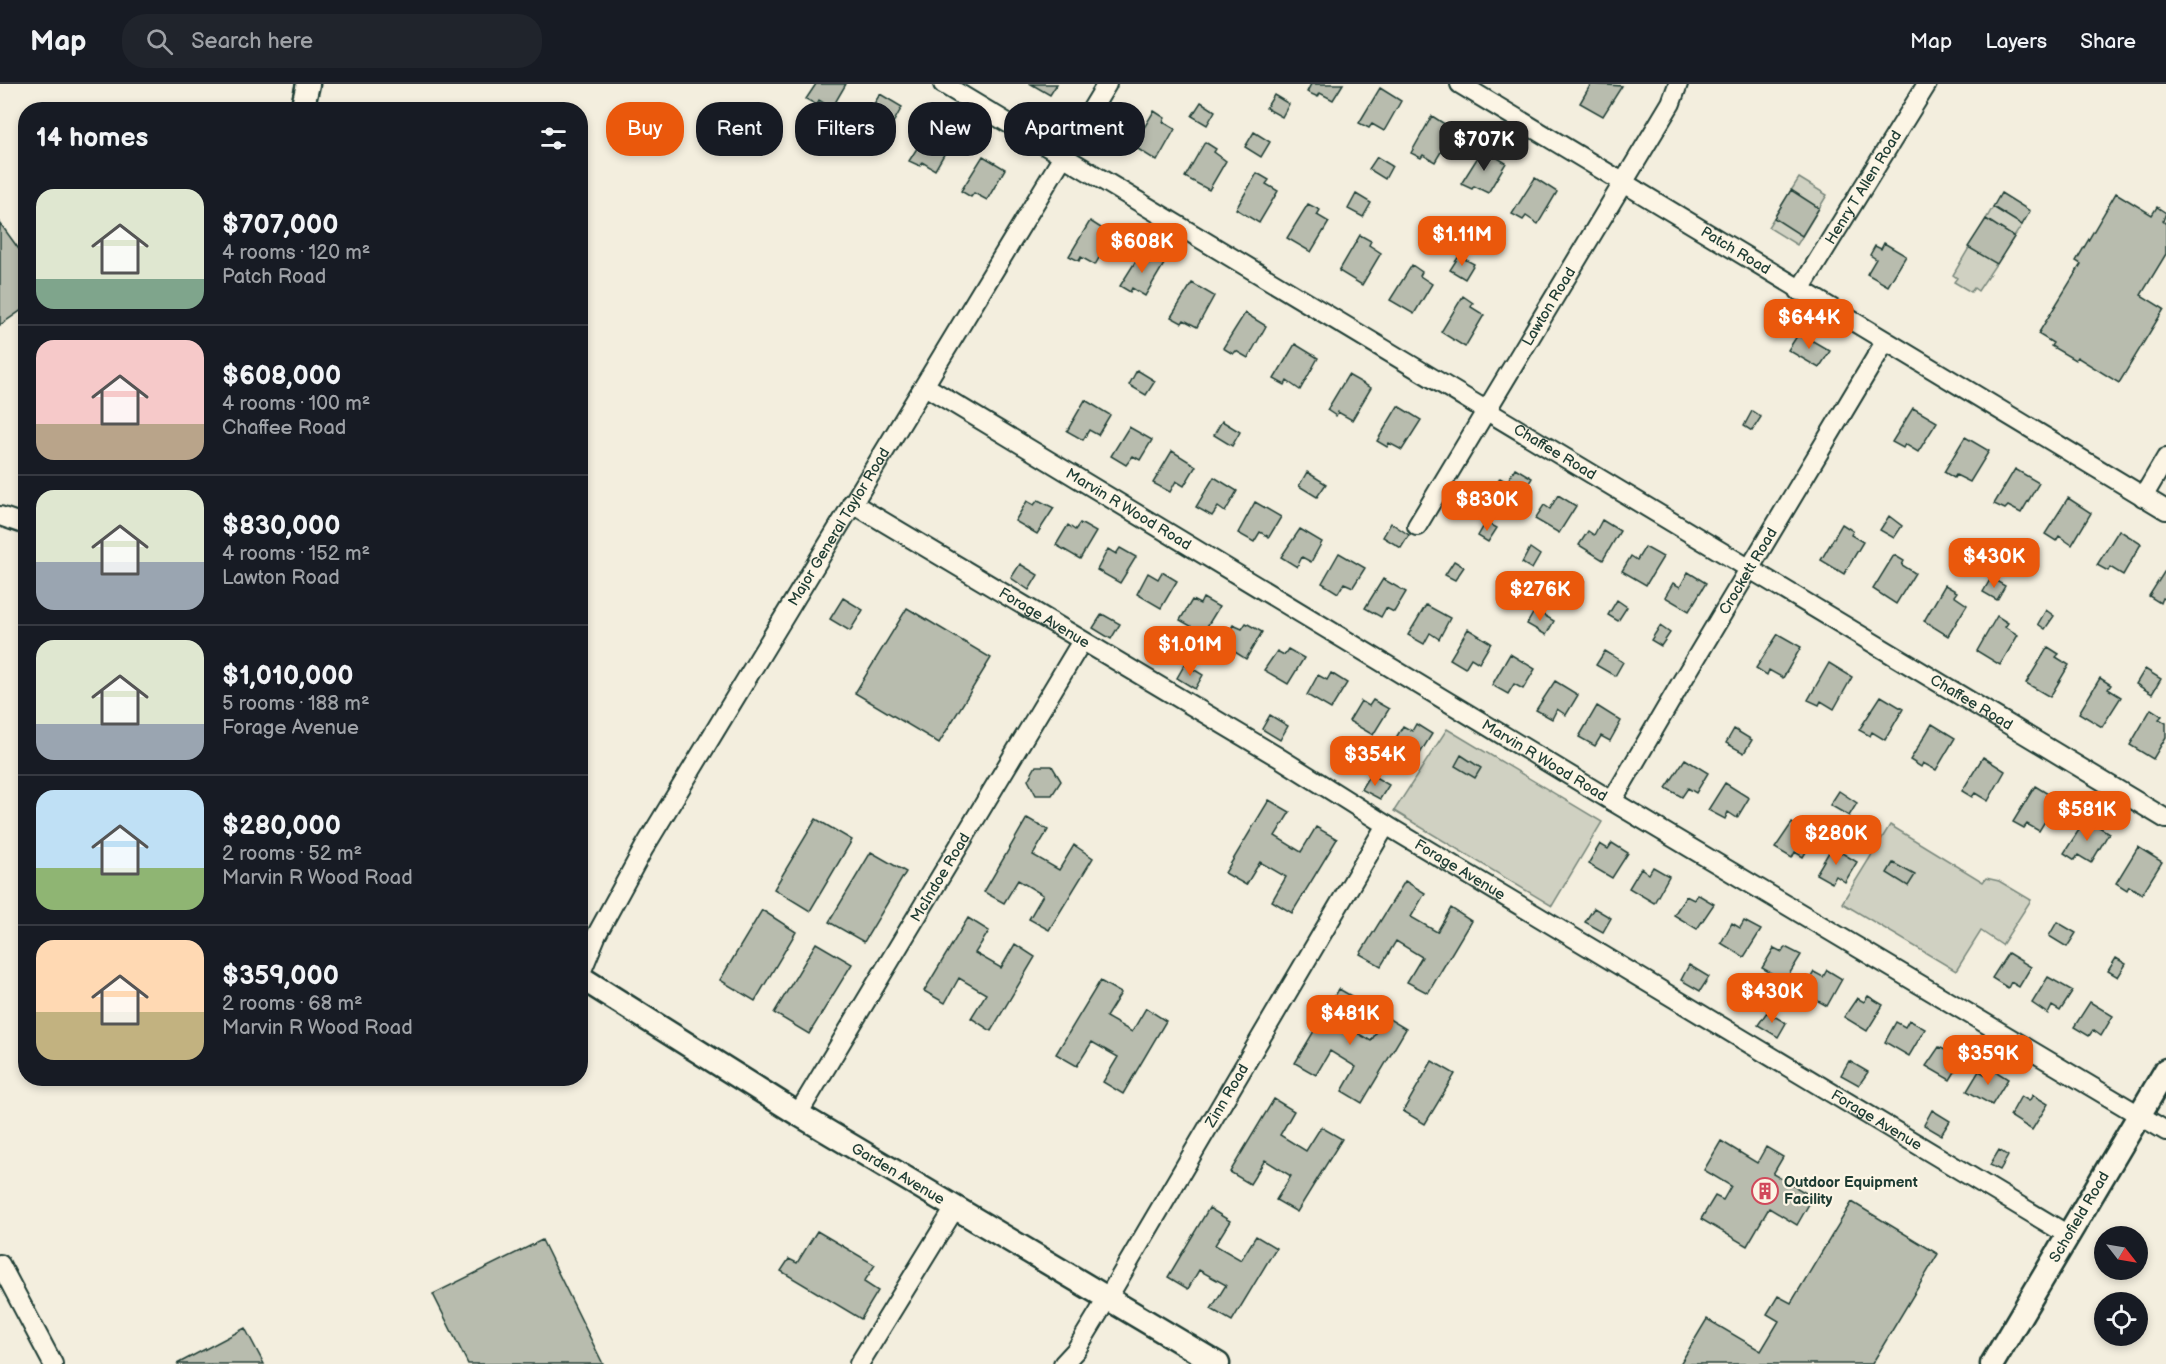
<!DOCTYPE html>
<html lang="en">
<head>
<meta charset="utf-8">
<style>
	:root { --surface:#171b24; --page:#20242c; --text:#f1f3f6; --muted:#9ea1a6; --line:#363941; --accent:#ea580c }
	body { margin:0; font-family:"Balsamiq Sans",sans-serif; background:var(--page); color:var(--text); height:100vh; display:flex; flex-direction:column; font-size:22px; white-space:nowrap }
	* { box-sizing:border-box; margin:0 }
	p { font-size:20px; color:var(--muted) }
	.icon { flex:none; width:33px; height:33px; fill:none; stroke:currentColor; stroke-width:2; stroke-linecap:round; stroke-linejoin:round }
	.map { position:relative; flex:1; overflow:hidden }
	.sheet { position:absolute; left:18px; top:18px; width:570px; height:984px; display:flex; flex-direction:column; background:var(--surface); border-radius:24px; box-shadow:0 3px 9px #0003 }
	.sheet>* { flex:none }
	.top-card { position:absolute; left:606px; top:18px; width:570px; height:54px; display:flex; gap:12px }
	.needle { width:39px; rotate:121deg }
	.tools { position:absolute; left:2094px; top:1142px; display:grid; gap:12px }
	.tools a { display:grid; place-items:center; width:54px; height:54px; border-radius:50%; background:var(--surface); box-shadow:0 3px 9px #0003; font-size:30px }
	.price { position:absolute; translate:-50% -51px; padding:0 14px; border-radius:12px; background:var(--accent); color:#fff; font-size:20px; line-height:39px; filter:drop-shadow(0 2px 3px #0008) }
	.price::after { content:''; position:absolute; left:50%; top:36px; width:18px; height:14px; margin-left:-9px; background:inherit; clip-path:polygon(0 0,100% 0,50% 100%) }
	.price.active { background:#222; color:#fff }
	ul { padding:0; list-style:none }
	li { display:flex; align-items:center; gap:18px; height:150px; padding:0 18px }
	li+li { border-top:2px solid var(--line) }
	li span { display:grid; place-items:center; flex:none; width:168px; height:120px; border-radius:18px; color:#555 }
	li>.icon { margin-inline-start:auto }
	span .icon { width:72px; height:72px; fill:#fffc; stroke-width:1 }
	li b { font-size:26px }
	h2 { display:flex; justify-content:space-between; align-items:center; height:72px; padding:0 18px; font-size:26px }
	.pill { padding:0 21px; border-radius:24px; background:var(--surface); box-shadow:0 3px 9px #0003; font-size:21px; line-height:54px }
	.pill.active { background:var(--accent); color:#fff }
	header { display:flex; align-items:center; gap:36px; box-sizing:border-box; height:84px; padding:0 30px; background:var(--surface); border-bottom:2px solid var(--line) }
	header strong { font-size:28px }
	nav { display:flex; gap:33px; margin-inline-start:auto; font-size:21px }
	.search { width:420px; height:54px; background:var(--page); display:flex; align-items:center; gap:15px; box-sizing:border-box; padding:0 21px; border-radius:24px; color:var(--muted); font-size:22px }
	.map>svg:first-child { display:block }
</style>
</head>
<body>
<header>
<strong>Map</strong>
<div class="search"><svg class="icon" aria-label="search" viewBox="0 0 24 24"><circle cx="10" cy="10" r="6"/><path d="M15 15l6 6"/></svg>Search here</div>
<nav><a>Map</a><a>Layers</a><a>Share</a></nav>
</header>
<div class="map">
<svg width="2166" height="1280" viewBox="0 0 2166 1280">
	<rect width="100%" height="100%" fill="#f3eede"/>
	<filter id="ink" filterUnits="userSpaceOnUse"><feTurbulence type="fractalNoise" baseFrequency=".0167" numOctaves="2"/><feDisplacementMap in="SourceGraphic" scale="12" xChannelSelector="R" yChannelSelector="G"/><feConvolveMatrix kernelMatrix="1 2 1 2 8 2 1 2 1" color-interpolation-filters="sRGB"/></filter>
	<g filter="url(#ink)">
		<path fill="#d0d1c2" stroke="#78877b" stroke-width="1.5" d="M1799,94L1827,111L1797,161L1768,143Z
			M1993,123L2022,141L1978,207L1974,204L1971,208L1954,198L1957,194L1953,191Z
			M1447,645L1602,738L1552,822L1394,727Z
			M1890,741L1983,798L1986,794L1999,797L2031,816L2002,861L1981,847L1956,887L1842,819Z"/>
		<path fill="#b8bcae" stroke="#1f3d34" stroke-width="1.5" d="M816,0H846L832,24L819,16L817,21L806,15Z
			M1031,0H1057L1050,11Z
			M1311,0H1343L1333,16L1320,9L1318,13L1307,8Z
			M1591,0L1622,2L1603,32L1580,19Z
			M1380,4L1401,17L1384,47L1372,40L1369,44L1359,39Z
			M880,10L902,23L884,55L871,47L868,51L858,46Z
			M1274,11L1289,20L1282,33L1266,24Z
			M1201,18L1215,27L1207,41L1192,32Z
			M1154,27L1165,34L1163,38L1175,45L1157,77L1133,62Z
			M1432,32L1454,46L1435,78L1423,71L1421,74L1411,69Z
			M931,42L953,55L935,86L922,78L920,82L909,77Z
			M1254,48L1270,58L1261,73L1245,63Z
			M1205,58L1216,65L1214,68L1226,77L1209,106L1185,93Z
			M1483,65L1506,79L1488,109L1474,102L1472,105L1461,100Z
			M983,72L1005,85L987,116L974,109L971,113L961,107Z
			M1377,73L1392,82L1385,95L1369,85Z
			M1257,89L1269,96L1266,100L1278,107L1259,139L1236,125Z
			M1535,94L1557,108L1538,140L1526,132L1523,136L1512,130Z
			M1791,106L1819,124L1802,152L1774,134Z
			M2001,109L2030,127L2022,141L1993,123Z
			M2116,109L2152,131L2157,123L2166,129L2163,137L2166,140V170L2141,211L2164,225L2119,299L2077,273L2075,276L2051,262L2053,259L2038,250L2081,180L2076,177Z
			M1356,110L1371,119L1363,133L1348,125Z
			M1308,120L1320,126L1317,131L1329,138L1311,168L1287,154Z
			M1986,135L2014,153L1997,180L1968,163Z
			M1090,137L1112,151L1095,181L1081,173L1079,177L1069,172Z
			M1485,137L1501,147L1493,160L1478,150Z
			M0,139L26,175V223L0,241Z
			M1360,151L1371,157L1369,161L1381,169L1362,201L1339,187Z
			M1884,159L1906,172L1888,202L1867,190L1876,175L1870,171L1875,162L1881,165Z
			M1142,167L1164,180L1145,212L1132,204L1130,208L1120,202Z
			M1459,172L1474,180L1465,195L1450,186Z
			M1412,181L1422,188L1420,192L1432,200L1414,230L1390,216Z
			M1192,199L1214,212L1197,243L1184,236L1182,239L1171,233Z
			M1463,212L1473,219L1471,223L1484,231L1465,263L1441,248Z
			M1245,229L1266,242L1248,274L1236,267L1233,270L1223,264Z
			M1799,249L1830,267L1819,284L1788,266Z
			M1295,260L1318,274L1300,306L1287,297L1285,301L1274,295Z
			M1137,286L1155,297L1146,311L1129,301Z
			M1348,291L1371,304L1352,336L1338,328L1336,332L1327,326Z
			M1085,316L1110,331L1098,351L1089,346L1083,356L1067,347Z
			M1398,322L1421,336L1402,366L1389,359L1387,363L1377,357Z
			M1913,324L1937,338L1918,368L1905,360L1903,364L1892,358Z
			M1752,327L1761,333L1752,347L1744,342Z
			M1222,337L1240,348L1232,362L1214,351Z
			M1129,343L1152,356L1140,376L1133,372L1126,381L1111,372Z
			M1965,353L1989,367L1970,398L1956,391L1954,394L1944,388Z
			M1172,367L1196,382L1184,402L1176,397L1170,408L1153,399Z
			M1515,384L1532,394L1515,423L1492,409L1500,394L1507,398Z
			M2015,385L2039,399L2021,429L2008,422L2005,425L1994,420Z
			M1307,388L1326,400L1317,413L1299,402Z
			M1214,393L1237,407L1225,428L1218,423L1212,432L1196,423Z
			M1558,411L1576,422L1559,449L1535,435L1544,421L1550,425Z
			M2068,414L2091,429L2072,461L2059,452L2056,457L2045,450Z
			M1038,416L1054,424L1037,450L1015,437L1027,417L1034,421Z
			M1255,418L1281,433L1269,453L1260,448L1254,458L1238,449Z
			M1889,432L1902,442L1894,454L1880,446Z
			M1602,436L1620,447L1603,476L1579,461L1588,447L1594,451Z
			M1486,438L1497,444L1488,458L1478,452Z
			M1080,439L1096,448L1080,475L1056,461L1068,441L1075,446Z
			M1391,439L1409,451L1401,464L1383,453Z
			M1842,440L1853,447L1851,451L1863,458L1844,490L1821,476Z
			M1300,445L1322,458L1311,478L1302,473L1297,483L1281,473Z
			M2119,446L2141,460L2123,491L2110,483L2108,487L2097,481Z
			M1645,463L1663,473L1646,501L1622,487L1631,472L1637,476Z
			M1120,464L1136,473L1120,499L1097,486L1108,465L1116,470Z
			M1530,464L1540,471L1532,485L1522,479Z
			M1339,469L1365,484L1353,503L1344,499L1338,509L1322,499Z
			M1894,471L1904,477L1902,481L1915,489L1896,520L1873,505Z
			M1454,477L1464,483L1455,496L1445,491Z
			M1020,480L1038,491L1029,506L1011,494Z
			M2166,485V516L2162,514L2160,519L2149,512Z
			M1162,488L1177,497L1161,524L1137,510L1148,489L1158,495Z
			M1688,488L1706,499L1689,527L1665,513L1673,499L1680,503Z
			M1574,491L1584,497L1575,511L1566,505Z
			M1991,494L2005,502L1997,516L1983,508Z
			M1383,495L1406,508L1394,528L1386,524L1381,533L1365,524Z
			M1945,501L1957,508L1954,512L1967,521L1948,552L1924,537Z
			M843,514L863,526L850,547L830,535Z
			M1203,514L1219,523L1203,549L1180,536L1192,516L1200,520Z
			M1617,516L1627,523L1618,537L1608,531Z
			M1426,521L1450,534L1439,555L1430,549L1424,560L1408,551Z
			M907,524L991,574L939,659L855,609Z
			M1535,526L1554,537L1546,551L1527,540Z
			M2046,526L2054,532L2045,545L2038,540Z
			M1102,530L1120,540L1111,555L1093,544Z
			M1997,532L2008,539L2005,543L2018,551L2000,581L1977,567Z
			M1246,539L1262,548L1246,575L1222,560L1233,541L1242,545Z
			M1660,542L1670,549L1661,562L1651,556Z
			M1468,545L1491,559L1479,579L1471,574L1465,584L1450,575Z
			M1778,550L1801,563L1783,594L1769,586L1767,591L1756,584Z
			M2048,563L2059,570L2056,573L2069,581L2050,613L2026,599Z
			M1288,565L1304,574L1288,600L1264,586L1277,567L1284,571Z
			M1605,567L1623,578L1615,592L1596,581Z
			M1510,570L1535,585L1523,605L1514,600L1508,610L1492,601Z
			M1829,579L1852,593L1834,625L1821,617L1819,621L1808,616Z
			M1185,580L1203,591L1195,605L1177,594Z
			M2145,585L2161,595L2152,610L2136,600Z
			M1331,589L1347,599L1331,625L1307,611L1318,591L1327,596Z
			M2100,594L2111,601L2108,605L2121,613L2102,643L2079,629Z
			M1555,597L1578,611L1566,631L1557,625L1552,635L1536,626Z
			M1881,612L1903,625L1885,656L1872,648L1870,652L1859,646Z
			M1373,616L1389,625L1373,651L1349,637L1361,617L1369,622Z
			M1597,622L1621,637L1610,657L1601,652L1595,662L1579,653Z
			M2151,625L2162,632L2159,635L2166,639V653L2153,675L2130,661Z
			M1270,631L1288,642L1280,656L1262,645Z
			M1416,640L1432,650L1416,676L1391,662L1403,642L1412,647Z
			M1932,640L1955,654L1936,686L1923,679L1921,683L1910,676Z
			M1734,645L1752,656L1744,669L1726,659Z
			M1461,671L1481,684L1475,694L1455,682Z
			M1983,673L2005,687L1988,717L1975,709L1972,713L1962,707Z
			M1685,675L1708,689L1696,709L1688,704L1682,713L1666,704Z
			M1036,682H1052L1061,697L1052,711H1036L1028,696Z
			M1370,690L1389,701L1380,715L1361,705Z
			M1725,699L1749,714L1737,734L1728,728L1725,735L1708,726Z
			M2035,702L2058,716L2039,747L2027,740L2024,744L2013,738Z
			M1839,707L1857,719L1849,732L1830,721Z
			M1269,716L1290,728L1275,752L1301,768L1316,743L1337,755L1292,829L1272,817L1286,793L1260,778L1246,801L1225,789Z
			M1027,734L1048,746L1033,771L1059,786L1074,761L1093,774L1049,846L1029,835L1043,811L1018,796L1004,819L984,808Z
			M816,735L852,756L810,827L774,805Z
			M2086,735L2109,749L2091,779L2078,771L2075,776L2064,769Z
			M1792,739L1815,753L1803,773L1795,768L1792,774L1775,764Z
			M1612,759L1628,769L1612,794L1588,780L1600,760L1608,765Z
			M1832,763L1857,778L1845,798L1836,792L1832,799L1816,790Z
			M2138,763L2162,778L2142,810L2129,802L2127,806L2116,799Z
			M871,768L906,788L864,858L829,838Z
			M1893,779L1915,791L1908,802L1887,789Z
			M1653,783L1669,792L1654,819L1629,804L1641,784L1649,790Z
			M1405,797L1425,809L1411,833L1437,848L1451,824L1471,837L1428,909L1407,898L1422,873L1396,857L1381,882L1360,870Z
			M1697,810L1714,820L1697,845L1674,831L1686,812L1694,816Z
			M1594,824L1611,834L1603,848L1585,838Z
			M762,826L796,848L755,917L720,896Z
			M968,834L989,847L975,869L1001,884L1015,860L1035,873L991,947L971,934L986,910L959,894L945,919L924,907Z
			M1744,837L1761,846L1744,873L1721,859L1732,839L1740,844Z
			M2057,838L2076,849L2067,863L2049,852Z
			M816,859L852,880L809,950L774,929Z
			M1785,863L1801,871L1785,897L1762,884L1774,864L1782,868Z
			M2008,869L2031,883L2019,903L2011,898L2008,904L1992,894Z
			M2116,874L2126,880L2118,893L2108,887Z
			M1689,881L1709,893L1700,907L1681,896Z
			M1827,886L1842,895L1827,922L1802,908L1814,888L1823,893Z
			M2048,893L2073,907L2060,927L2052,922L2048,930L2032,919Z
			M1100,897L1121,909L1106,933L1132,948L1146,924L1166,937L1123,1010L1103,998L1118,973L1092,958L1077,982L1056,970Z
			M1339,905L1360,917L1345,942L1371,957L1386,933L1406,945L1362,1019L1342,1007L1356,983L1330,967L1316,991L1295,979Z
			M1868,912L1883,921L1867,947L1844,933L1857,914L1864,918Z
			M2090,918L2113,932L2101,952L2093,946L2089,952L2074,943Z
			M1767,928L1786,939L1778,953L1758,941Z
			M1909,936L1925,945L1909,972L1885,958L1896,938L1905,943Z
			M1950,962L1966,970L1950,996L1926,982L1939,963L1947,967Z
			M1432,977L1455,990L1425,1040L1403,1027Z
			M1849,977L1868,988L1859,1001L1841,991Z
			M1992,985L2008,995L1992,1021L1967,1007L1979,987L1988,992Z
			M2033,1011L2048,1020L2032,1046L2010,1032L2021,1012L2029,1017Z
			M1274,1015L1294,1027L1280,1051L1306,1067L1321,1043L1342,1055L1297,1128L1276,1116L1291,1092L1265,1076L1250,1100L1230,1088Z
			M1932,1026L1950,1037L1941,1051L1924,1041Z
			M1721,1057L1757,1079L1766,1063L1783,1073L1773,1090L1813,1113L1797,1141L1769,1124L1747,1162L1701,1135L1715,1112L1723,1116L1731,1102L1704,1086Z
			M1999,1066L2008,1072L2000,1086L1990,1081Z
			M1852,1118L1938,1170L1872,1280H1680L1707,1235L1761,1267L1779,1237L1767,1230L1778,1212L1791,1219Z
			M1209,1124L1230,1137L1215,1161L1241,1176L1256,1152L1276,1164L1232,1237L1211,1225L1226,1201L1199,1186L1188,1205L1168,1193Z
			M817,1147L875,1181L864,1198L878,1207L861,1235L781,1187L789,1175L797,1179Z
			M542,1156L603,1280H468L433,1210Z
			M245,1244L264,1280H177Z"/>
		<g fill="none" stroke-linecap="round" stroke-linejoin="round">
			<defs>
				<g id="minor">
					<path id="s1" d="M943,0L2166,735"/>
					<path id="s2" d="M1460,0L2166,426"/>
					<path id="s3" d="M1799,207L1927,0"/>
					<path id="s4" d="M925,302L1612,717L2166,1047"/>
					<path d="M2143,413L2166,374"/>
					<path id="s5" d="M852,419L1278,673L1386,741L2068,1151"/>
					<path d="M0,432L26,441"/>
					<path id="s6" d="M1417,442L1671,19L1678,0"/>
					<path id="s7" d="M1612,717L1681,599L1885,258"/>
					<path id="s8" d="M580,891L597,850L644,764L1107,0"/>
					<path id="s9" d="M798,1030L1082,557"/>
					<path d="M0,1180L53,1280"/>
					<path d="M859,1280L955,1124"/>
					<path id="s10" d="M1063,1280L1076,1266L1107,1215L1386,741"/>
				</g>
				<g id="tertiary">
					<path d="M302,26L308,0"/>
					<path id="s11" d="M580,893L798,1030L1218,1280"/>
					<path id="s12" d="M1992,1280L2166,986"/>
				</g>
			</defs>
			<use href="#minor" stroke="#1f3d34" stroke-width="22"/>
			<use href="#tertiary" stroke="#1f3d34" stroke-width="27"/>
			<use href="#minor" stroke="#fcf5e5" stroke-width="18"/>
			<use href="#tertiary" stroke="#fcf5e5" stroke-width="22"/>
		</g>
	</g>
	<defs>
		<symbol id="building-ring" viewBox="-11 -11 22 22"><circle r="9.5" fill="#fcf5e5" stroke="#d1495b" stroke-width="1.5"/><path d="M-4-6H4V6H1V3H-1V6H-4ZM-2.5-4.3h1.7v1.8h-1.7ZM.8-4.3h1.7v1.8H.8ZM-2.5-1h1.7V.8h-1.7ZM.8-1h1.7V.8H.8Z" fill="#d1495b"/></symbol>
	</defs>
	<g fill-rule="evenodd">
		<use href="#building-ring" x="1750" y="1092" width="30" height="30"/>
	</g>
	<g text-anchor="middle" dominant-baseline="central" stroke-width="4.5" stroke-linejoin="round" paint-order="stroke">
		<g font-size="15" fill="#1f3d34" stroke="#fcf5e5">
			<text stroke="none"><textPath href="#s3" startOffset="122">Henry T Allen Road</textPath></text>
			<text stroke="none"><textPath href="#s2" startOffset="322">Patch Road</textPath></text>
			<text stroke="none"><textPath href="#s6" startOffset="256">Lawton Road</textPath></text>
			<text stroke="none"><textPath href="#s1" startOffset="714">Chaffee Road</textPath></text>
			<text stroke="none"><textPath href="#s4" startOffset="238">Marvin R Wood Road</textPath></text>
			<text stroke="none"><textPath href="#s8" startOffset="518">Major General Taylor Road</textPath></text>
			<text stroke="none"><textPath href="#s7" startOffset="267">Crockett Road</textPath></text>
			<text stroke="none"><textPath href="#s5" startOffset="224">Forage Avenue</textPath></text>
			<text stroke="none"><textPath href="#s1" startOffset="1200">Chaffee Road</textPath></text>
			<text stroke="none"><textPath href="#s4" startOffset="724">Marvin R Wood Road</textPath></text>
			<text stroke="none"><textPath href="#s5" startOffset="710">Forage Avenue</textPath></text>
			<text stroke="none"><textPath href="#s9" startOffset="276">McIndoe Road</textPath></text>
			<text stroke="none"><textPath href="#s10" startOffset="315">Zinn Road</textPath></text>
			<text stroke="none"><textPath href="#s5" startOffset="1196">Forage Avenue</textPath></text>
			<text stroke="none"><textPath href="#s11" startOffset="374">Garden Avenue</textPath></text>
			<text stroke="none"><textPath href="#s12" startOffset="171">Schofield Road</textPath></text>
		</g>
		<g font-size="15" font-weight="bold" fill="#1f3d34" stroke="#fcf5e5" text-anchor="start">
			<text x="1784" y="1098">Outdoor Equipment<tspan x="1784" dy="17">Facility</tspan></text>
		</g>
	</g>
</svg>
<div class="tools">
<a><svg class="needle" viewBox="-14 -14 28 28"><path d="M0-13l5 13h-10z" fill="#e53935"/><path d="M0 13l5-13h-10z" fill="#9ea1a6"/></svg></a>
<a><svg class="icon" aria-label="locate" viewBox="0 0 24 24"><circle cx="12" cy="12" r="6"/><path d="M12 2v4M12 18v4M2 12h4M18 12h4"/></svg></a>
</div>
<b class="price active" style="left:1484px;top:88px">$707K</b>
<b class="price" style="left:1462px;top:183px">$1.11M</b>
<b class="price" style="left:1142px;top:190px">$608K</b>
<b class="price" style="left:1809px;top:266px">$644K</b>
<b class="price" style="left:1487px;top:448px">$830K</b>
<b class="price" style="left:1994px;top:505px">$430K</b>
<b class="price" style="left:1540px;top:538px">$276K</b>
<b class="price" style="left:1190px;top:593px">$1.01M</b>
<b class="price" style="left:1375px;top:703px">$354K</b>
<b class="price" style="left:2087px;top:758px">$581K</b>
<b class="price" style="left:1836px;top:782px">$280K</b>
<b class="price" style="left:1772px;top:940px">$430K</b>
<b class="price" style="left:1350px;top:962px">$481K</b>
<b class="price" style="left:1988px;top:1002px">$359K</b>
<div class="top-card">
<a class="pill active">Buy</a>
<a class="pill">Rent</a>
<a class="pill">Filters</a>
<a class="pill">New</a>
<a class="pill">Apartment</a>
</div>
<section class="sheet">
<h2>14 homes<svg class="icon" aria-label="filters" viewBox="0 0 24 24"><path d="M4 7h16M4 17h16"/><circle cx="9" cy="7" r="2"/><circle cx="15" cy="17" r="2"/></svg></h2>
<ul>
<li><span style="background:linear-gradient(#dfe7d0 75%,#7fa58c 0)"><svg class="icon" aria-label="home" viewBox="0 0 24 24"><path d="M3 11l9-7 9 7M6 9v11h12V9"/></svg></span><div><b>$707,000</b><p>4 rooms · 120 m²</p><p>Patch Road</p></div></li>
<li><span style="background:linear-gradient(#f6c9c9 70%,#b9a48a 0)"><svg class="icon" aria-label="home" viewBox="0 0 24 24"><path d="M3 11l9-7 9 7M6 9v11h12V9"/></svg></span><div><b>$608,000</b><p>4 rooms · 100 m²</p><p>Chaffee Road</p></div></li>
<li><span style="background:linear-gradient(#dfe7d0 60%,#9aa5b1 0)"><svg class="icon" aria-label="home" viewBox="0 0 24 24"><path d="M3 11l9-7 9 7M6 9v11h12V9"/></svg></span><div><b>$830,000</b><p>4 rooms · 152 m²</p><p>Lawton Road</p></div></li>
<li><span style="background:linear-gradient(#dfe7d0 70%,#9aa5b1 0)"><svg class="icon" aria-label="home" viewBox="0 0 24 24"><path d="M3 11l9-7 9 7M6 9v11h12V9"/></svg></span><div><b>$1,010,000</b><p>5 rooms · 188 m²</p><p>Forage Avenue</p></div></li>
<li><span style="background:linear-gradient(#bfe0f5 65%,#8fb573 0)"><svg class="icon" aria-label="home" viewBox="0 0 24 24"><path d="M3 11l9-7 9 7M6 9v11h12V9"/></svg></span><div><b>$280,000</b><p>2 rooms · 52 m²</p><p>Marvin R Wood Road</p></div></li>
<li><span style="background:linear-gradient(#ffd9b3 60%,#c2b280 0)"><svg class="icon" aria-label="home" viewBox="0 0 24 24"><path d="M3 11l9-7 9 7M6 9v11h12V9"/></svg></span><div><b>$359,000</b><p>2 rooms · 68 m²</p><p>Marvin R Wood Road</p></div></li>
</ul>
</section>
</div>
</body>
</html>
